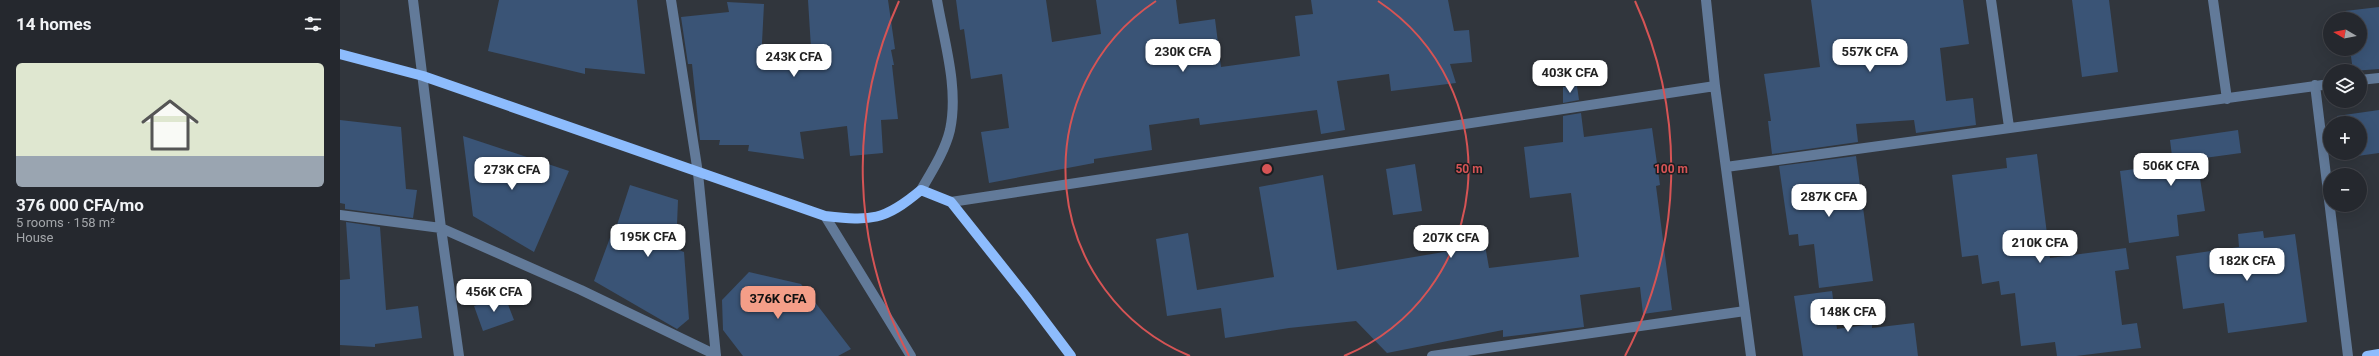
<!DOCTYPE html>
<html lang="en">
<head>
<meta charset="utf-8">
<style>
	:root { --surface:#25282e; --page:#31343a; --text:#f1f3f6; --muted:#a3a6aa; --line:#42444a; --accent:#f49e88 }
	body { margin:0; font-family:Roboto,sans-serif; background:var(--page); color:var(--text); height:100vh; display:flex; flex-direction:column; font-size:15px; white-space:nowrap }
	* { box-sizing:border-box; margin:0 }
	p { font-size:13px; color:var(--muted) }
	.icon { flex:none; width:22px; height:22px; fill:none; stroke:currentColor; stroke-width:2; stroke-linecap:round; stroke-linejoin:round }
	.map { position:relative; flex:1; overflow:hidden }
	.panel { display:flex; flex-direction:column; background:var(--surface); width:340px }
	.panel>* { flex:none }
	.needle { width:26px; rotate:280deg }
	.buttons { position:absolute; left:1983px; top:12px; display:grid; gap:8px }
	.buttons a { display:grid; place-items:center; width:44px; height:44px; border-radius:50%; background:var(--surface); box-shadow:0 4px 16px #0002,0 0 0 1px var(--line); font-size:20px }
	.price { position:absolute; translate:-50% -34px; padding:0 9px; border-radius:8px; background:#fff; color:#222; font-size:13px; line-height:26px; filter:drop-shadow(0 1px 2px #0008) }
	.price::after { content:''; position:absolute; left:50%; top:24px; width:12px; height:9px; margin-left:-6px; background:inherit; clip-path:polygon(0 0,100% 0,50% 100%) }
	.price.current { background:var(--accent); color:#111 }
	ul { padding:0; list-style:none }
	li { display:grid; align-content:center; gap:8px; height:212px; padding:0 16px }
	li span { display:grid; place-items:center; height:124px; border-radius:6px; color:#555 }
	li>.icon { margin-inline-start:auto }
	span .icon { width:72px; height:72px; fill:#fffc; stroke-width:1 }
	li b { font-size:17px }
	h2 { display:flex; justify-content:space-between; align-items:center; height:48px; padding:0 16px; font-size:17px }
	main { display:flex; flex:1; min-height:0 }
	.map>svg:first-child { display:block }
</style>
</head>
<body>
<main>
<section class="panel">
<h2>14 homes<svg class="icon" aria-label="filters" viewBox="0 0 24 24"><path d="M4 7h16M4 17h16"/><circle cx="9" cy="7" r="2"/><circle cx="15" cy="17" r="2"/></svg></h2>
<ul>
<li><span style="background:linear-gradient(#dfe7d0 75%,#9aa5b1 0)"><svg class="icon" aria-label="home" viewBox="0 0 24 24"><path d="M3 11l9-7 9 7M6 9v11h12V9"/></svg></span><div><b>376 000 CFA/mo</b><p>5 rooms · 158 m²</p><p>House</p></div></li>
</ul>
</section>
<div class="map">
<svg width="2039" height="356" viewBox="0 0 2039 356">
	<rect width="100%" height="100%" fill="#31363d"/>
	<path fill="#3a5476" d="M159,0H297L305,74L245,68V74L148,51Z
		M468,0H548L555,49L551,50L554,65H552L558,119L541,120L543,153L510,156L507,126L460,132L464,159L408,151L409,145H379L380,140H360L352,64H348L341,17L389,12L387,2L424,4L421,62L472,64Z
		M616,0H706L712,42L761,34L756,0H836L839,24L875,19L881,67L960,56L955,16L973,14L971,0H1108L1114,31L1129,30L1132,62L1110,64L1116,83L1051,91L1049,74L997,81L1005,130L981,134L977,110L860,125L859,118L809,125L812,150L754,159V163L649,183L641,132L669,128L662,74L631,79L624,29L620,30Z
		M1471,0H1623L1629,44L1600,48L1606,101L1633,98L1636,125L1576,133L1574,120L1516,124L1518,142L1432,154L1428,121H1431L1424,74L1480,67Z
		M1732,0H1769L1778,72L1742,77Z
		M2039,7V69L2013,71L2010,49H2020V19H2006L2005,11Z
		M1237,86L1239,100L1223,103V87Z
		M2039,110V153L2003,158L2002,153H2020V123H1998L1997,116Z
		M1241,113L1244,137L1312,128L1320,185L1316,186L1332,310L1303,314L1300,287L1240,295L1244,327L1163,337V330L1047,353L1016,321L949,328L885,338L881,308L827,316L816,239L848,233L857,290L934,277L919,187L983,175L997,270L1145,245L1149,268L1239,257L1231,193L1190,198L1184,147L1223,142V116Z
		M0,120L61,127L66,189L77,190L73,218L5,209V204L0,203Z
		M1898,130L1901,153L1857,159L1865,211L1837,215L1839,236L1789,243L1780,171L1833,164L1830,140Z
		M123,136L229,171L194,252L133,216Z
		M1697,154L1710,258L1786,248L1789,269L1775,271L1782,325L1797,323L1801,348L1736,356H1717L1715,342L1681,346L1675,293L1661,295L1659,281L1642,284L1638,255L1622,257L1612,175L1667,168L1666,158Z
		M1516,156L1533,281L1479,288L1474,244L1459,246L1458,234L1449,235L1439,166Z
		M1075,164L1082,211L1053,215L1046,169Z
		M290,185L338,200L336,249L344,252L349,319L337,329L254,281L274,227L276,228Z
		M6,222L40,227L46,310L78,306L82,338L35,344V347L0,345V280L10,279Z
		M1923,231L1924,238L1955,234L1967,322L1888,333L1884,303L1843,309L1836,256L1899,247L1898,234Z
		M409,272L461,284L511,349L498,356H403L383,330L382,300Z
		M1492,291L1497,329L1532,324V328L1574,323L1578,356H1463L1454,296Z
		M164,294L174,320L143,331L134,306Z"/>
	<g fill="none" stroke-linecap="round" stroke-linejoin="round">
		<path stroke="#627a99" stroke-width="10" d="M73,0L101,228L119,356
			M331,0L358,173L376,356
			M1366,0L1375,86L1411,356
			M1651,0L1669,127
			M1873,0L1887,99
			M2020,80L2039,78
			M1975,85L2008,356
			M1386,167L1990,84
			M581,190C592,171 605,151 610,130C619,88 604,41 597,0
			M611,202L1375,86
			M0,215L101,228L241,290L376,355
			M485,216L571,356
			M1092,356L1405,311"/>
		<path stroke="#8dbcfd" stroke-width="10" d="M0,54L83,76L485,216C532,221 544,221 581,190L611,202L685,295L731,356
			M2027,356L2039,354"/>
	</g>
	<g fill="none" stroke="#d65455" stroke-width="2">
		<path d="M850 356A202 202 0 0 1 816 1M1038 1A202 202 0 0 1 1004 356"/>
		<path d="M569 356A404 404 0 0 1 559 1M1295 1A404 404 0 0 1 1285 356"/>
	</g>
	<circle cx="927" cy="169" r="6" fill="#d65455" stroke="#1b1d20" stroke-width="2"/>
	<g font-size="12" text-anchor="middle" font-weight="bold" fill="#d65455" stroke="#1b1d20" stroke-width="3" stroke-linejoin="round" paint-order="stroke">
		<text x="1129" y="173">50 m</text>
		<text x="1331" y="173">100 m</text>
	</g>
</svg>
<div class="buttons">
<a><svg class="needle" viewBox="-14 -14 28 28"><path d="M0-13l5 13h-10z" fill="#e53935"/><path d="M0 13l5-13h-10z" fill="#a3a6aa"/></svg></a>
<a><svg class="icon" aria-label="layers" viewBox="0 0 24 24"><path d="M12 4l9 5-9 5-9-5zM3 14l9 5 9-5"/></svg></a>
<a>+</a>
<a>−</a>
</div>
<b class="price" style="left:843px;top:73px">230K CFA</b>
<b class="price" style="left:1530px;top:73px">557K CFA</b>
<b class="price" style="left:454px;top:78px">243K CFA</b>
<b class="price" style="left:1230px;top:94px">403K CFA</b>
<b class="price" style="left:1831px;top:187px">506K CFA</b>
<b class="price" style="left:172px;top:191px">273K CFA</b>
<b class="price" style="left:1489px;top:218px">287K CFA</b>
<b class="price" style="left:308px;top:258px">195K CFA</b>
<b class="price" style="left:1111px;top:259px">207K CFA</b>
<b class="price" style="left:1700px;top:264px">210K CFA</b>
<b class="price" style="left:1907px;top:282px">182K CFA</b>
<b class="price" style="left:154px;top:313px">456K CFA</b>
<b class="price current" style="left:438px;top:320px">376K CFA</b>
<b class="price" style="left:1508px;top:333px">148K CFA</b>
</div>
</main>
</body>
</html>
